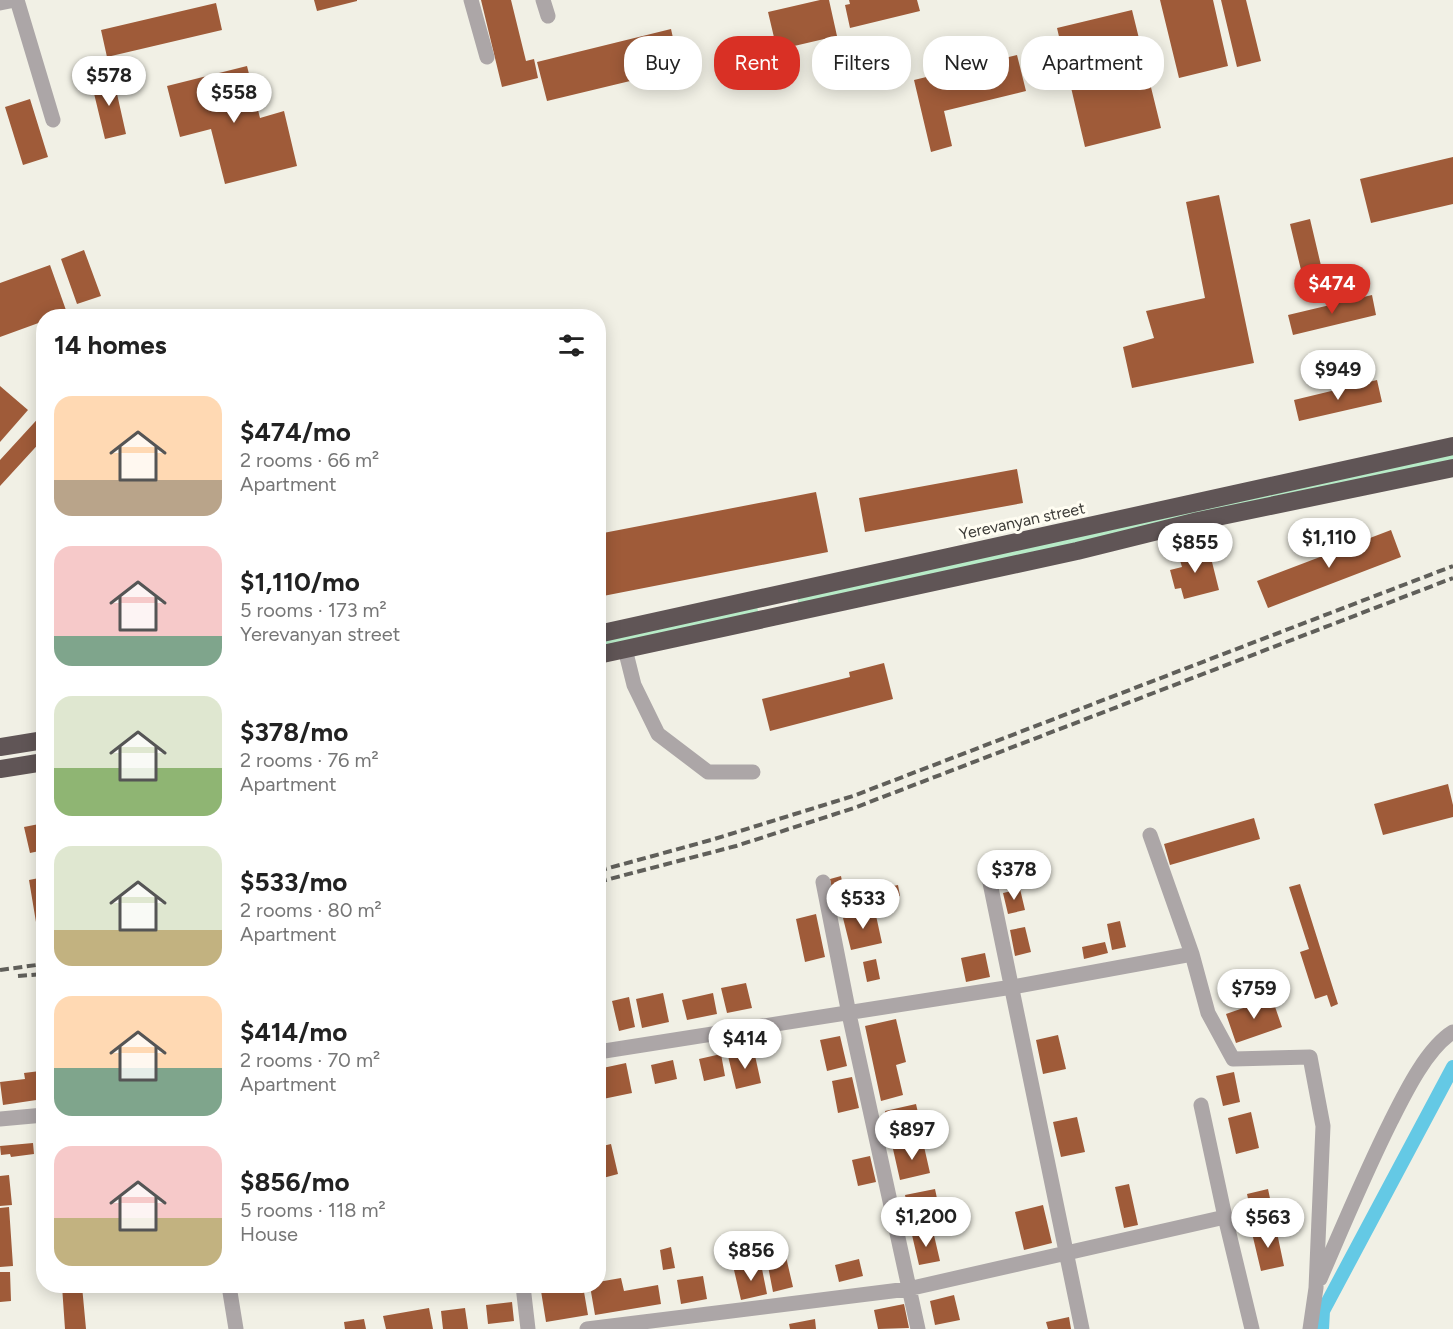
<!DOCTYPE html>
<html lang="en">
<head>
<meta charset="utf-8">
<style>
	:root { --surface:#fff; --page:#f6f6f6; --text:#222; --muted:#767676; --accent:#d93025 }
	body { margin:0; font-family:Figtree,sans-serif; background:var(--page); color:var(--text); height:100vh; display:flex; flex-direction:column; font-size:22px; white-space:nowrap }
	* { box-sizing:border-box; margin:0 }
	p { font-size:20px; color:var(--muted) }
	.icon { flex:none; width:33px; height:33px; fill:none; stroke:currentColor; stroke-width:2; stroke-linecap:round; stroke-linejoin:round }
	.map { position:relative; flex:1; overflow:hidden }
	.drawer { position:absolute; left:36px; top:309px; width:570px; height:984px; display:flex; flex-direction:column; background:var(--surface); border-radius:24px; box-shadow:0 3px 15px #0003 }
	.drawer>* { flex:none }
	.guide { position:absolute; left:624px; top:36px; width:570px; height:54px; display:flex; gap:12px }
	.price { position:absolute; translate:-50% -51px; padding:0 14px; border-radius:21px; background:#fff; color:#222; font-size:20px; line-height:39px; filter:drop-shadow(0 2px 3px #0008) }
	.price::after { content:''; position:absolute; left:50%; top:36px; width:18px; height:14px; margin-left:-9px; background:inherit; clip-path:polygon(0 0,100% 0,50% 100%) }
	.price.selected { background:var(--accent); color:#fff }
	ul { padding:0; list-style:none }
	li { display:flex; align-items:center; gap:18px; height:150px; padding:0 18px }
	li span { display:grid; place-items:center; flex:none; width:168px; height:120px; border-radius:18px; color:#555 }
	li>.icon { margin-inline-start:auto }
	span .icon { width:72px; height:72px; fill:#fffc; stroke-width:1 }
	li b { font-size:26px }
	h2 { display:flex; justify-content:space-between; align-items:center; height:72px; padding:0 18px; font-size:26px }
	.pill { padding:0 21px; border-radius:24px; background:var(--surface); box-shadow:0 3px 15px #0003; font-size:21px; line-height:54px }
	.pill.selected { background:var(--accent); color:#fff }
	.map>svg:first-child { display:block }
</style>
</head>
<body>
<div class="map">
<svg width="1453" height="1329" viewBox="0 0 1453 1329">
	<rect width="100%" height="100%" fill="#f1f0e5"/>
	<path fill="#b7ebc7" d="M1453,453V463L799,606L797,597Z
		M757,607L759,614L599,650L598,641Z"/>
	<g fill="none" stroke-linecap="round" stroke-linejoin="round">
		<path stroke="#64c9e5" stroke-width="14" d="M1322,1329L1323,1311L1453,1067"/>
	</g>
	<path fill="#9f5b39" d="M314,0H357V1L317,11Z
		M481,0H511L526,61L534,59L538,78L502,87Z
		M820,0H829L837,36L777,50L768,12Z
		M849,0H917L920,11L850,28L845,5L850,4Z
		M1160,0H1213L1228,66L1179,78Z
		M1221,0H1246L1261,61L1237,67Z
		M216,3L222,30L107,57L101,30Z
		M1132,10L1161,128L1085,147L1057,28Z
		M671,29L680,69L547,101L537,62Z
		M1017,55L1026,91L944,111L952,146L931,152L914,80Z
		M247,66L260,118L284,111L297,166L225,184L211,129L180,137L167,86Z
		M113,76L126,134L105,139L91,81Z
		M30,99L48,157L23,165L5,107Z
		M1453,157V204L1371,223L1360,179Z
		M1219,195L1254,363L1132,388L1123,347L1154,338L1146,311L1205,298L1186,202Z
		M1310,219L1327,291L1307,295L1290,224Z
		M84,250L101,296L77,304L61,259Z
		M50,265L67,313L57,316H44V321L0,337V283Z
		M1372,295L1376,315L1293,335L1288,315Z
		M1377,380L1382,402L1299,421L1294,400Z
		M0,386L28,410L0,442Z
		M44,412V438L0,486V460Z
		M1017,469L1023,503L865,532L859,498Z
		M816,492L828,552L598,597V534Z
		M1391,530L1401,557L1268,608L1257,581Z
		M1208,546L1219,590L1184,599L1181,588L1175,589L1170,570L1182,567L1178,554Z
		M884,663L893,699L770,731L762,699L850,677L849,672Z
		M1448,784L1453,805V817L1383,835L1374,804Z
		M1254,818L1260,839L1170,865L1164,844Z
		M44,823V850L30,853L24,827Z
		M841,876L844,891L833,894L830,879Z
		M44,877V921L36,922L29,880Z
		M1300,884L1338,1004L1331,1007L1327,995L1315,999L1300,952L1309,949L1289,887Z
		M898,885L900,896L875,901L873,890Z
		M1020,889L1025,910L1008,914L1003,893Z
		M875,911L882,943L851,950L843,918Z
		M816,914L825,957L805,962L796,919Z
		M1120,921L1126,947L1112,950L1107,924Z
		M1025,927L1031,952L1015,956L1010,930Z
		M1105,942L1108,953L1084,959L1082,947Z
		M985,953L990,977L966,982L961,958Z
		M876,959L880,979L867,982L863,962Z
		M746,983L752,1008L727,1013L721,988Z
		M663,993L669,1022L642,1028L636,999Z
		M713,993L717,1014L687,1020L682,1000Z
		M629,997L635,1027L619,1031L612,1001Z
		M1272,998L1282,1027L1236,1043L1226,1014Z
		M896,1019L906,1062L896,1065L903,1095L881,1101L865,1026Z
		M1058,1035L1066,1069L1043,1074L1036,1040Z
		M840,1036L847,1066L827,1071L820,1040Z
		M754,1051L761,1083L736,1089L728,1056Z
		M721,1054L725,1076L704,1081L699,1059Z
		M673,1060L677,1079L655,1084L651,1065Z
		M626,1063L632,1093L598,1100V1069Z
		M40,1071L43,1099L3,1105L0,1082L25,1079L24,1073Z
		M1234,1072L1240,1102L1223,1106L1216,1076Z
		M852,1077L859,1108L838,1113L832,1081Z
		M916,1104L922,1130L891,1137L885,1111Z
		M1251,1112L1259,1148L1236,1154L1228,1118Z
		M1077,1117L1085,1152L1061,1157L1053,1122Z
		M923,1142L930,1173L900,1180L893,1149Z
		M33,1143L34,1154L11,1157L10,1154L1,1155L0,1146Z
		M611,1144L618,1174L603,1178L598,1147Z
		M870,1156L876,1182L858,1186L852,1160Z
		M9,1175L12,1205L0,1206V1176Z
		M1129,1184L1138,1225L1124,1228L1115,1187Z
		M935,1189L942,1222L912,1229L905,1195Z
		M1268,1189L1274,1217L1253,1222L1247,1194Z
		M1043,1205L1052,1243L1024,1250L1015,1212Z
		M9,1207L13,1266L0,1267V1208Z
		M1276,1228L1284,1266L1261,1271L1252,1233Z
		M933,1231L940,1261L919,1265L912,1235Z
		M671,1247L675,1268L663,1270L660,1250Z
		M786,1257L793,1287L773,1292L767,1261Z
		M859,1259L863,1276L839,1282L835,1265Z
		M761,1264L767,1294L741,1300L734,1270Z
		M0,1272H10L11,1301L0,1302Z
		M703,1276L707,1299L681,1304L677,1280Z
		M621,1278L624,1291L658,1285L661,1304L595,1315L590,1286H598V1282Z
		M62,1286H82L86,1329H65Z
		M577,1286H583L588,1315L546,1322L541,1291Z
		M954,1295L960,1320L935,1325L930,1301Z
		M512,1302L514,1321L488,1324L486,1305Z
		M904,1304L909,1328L878,1329L874,1310Z
		M429,1308L433,1329H386L383,1316Z
		M465,1308L468,1329H443L441,1311Z
		M1069,1317L1071,1329H1048L1046,1322Z
		M364,1319L366,1329H345L344,1322Z
		M815,1319L816,1329H790L789,1324Z"/>
	<g fill="none" stroke-linecap="round" stroke-linejoin="round">
		<path stroke="#aca6a7" stroke-width="15" d="M17,0L53,120
			M471,0L487,57
			M543,0L548,16
			M0,3L15,0
			M625,649L634,685L658,734L708,772H753
			M1150,835L1192,954L1208,1013L1233,1059L1310,1057L1323,1126L1316,1288L1310,1329
			M989,878L1082,1329
			M823,882L849,1014L918,1329
			M598,1052L1012,987L1192,954
			M1201,1105L1225,1217L1252,1329
			M0,1119L44,1115
			M1320,1279C1343,1226 1365,1173 1391,1121C1405,1093 1427,1048 1453,1032
			M229,1286L236,1329
			M523,1286L528,1329
			M587,1329L908,1289L1225,1217"/>
		<path stroke="#605556" stroke-width="18" d="M598,634L1453,446
			M598,655L1077,551L1198,521L1453,468
			M0,747L44,740
			M0,769L44,762"/>
		<path stroke="#605f5a" stroke-width="4" stroke-dasharray="9 4.5" stroke-linecap="butt" d="M598,871L711,840L853,796L1453,566
			M598,882L736,846L854,808L1453,578
			M0,970L44,964
			M18,976L44,974"/>
	</g>
	<g text-anchor="middle" dominant-baseline="central" stroke-width="6" stroke-linejoin="round" paint-order="stroke">
		<g font-size="16" fill="#3d3c38" stroke="#fffdf2">
			<text transform="translate(1022 521) rotate(-12)">Yerevanyan street</text>
		</g>
	</g>
</svg>
<b class="price" style="left:109px;top:107px">$578</b>
<b class="price" style="left:234px;top:124px">$558</b>
<b class="price selected" style="left:1332px;top:315px">$474</b>
<b class="price" style="left:1338px;top:401px">$949</b>
<b class="price" style="left:1329px;top:569px">$1,110</b>
<b class="price" style="left:1195px;top:574px">$855</b>
<b class="price" style="left:1014px;top:901px">$378</b>
<b class="price" style="left:863px;top:930px">$533</b>
<b class="price" style="left:1254px;top:1020px">$759</b>
<b class="price" style="left:745px;top:1070px">$414</b>
<b class="price" style="left:912px;top:1161px">$897</b>
<b class="price" style="left:926px;top:1248px">$1,200</b>
<b class="price" style="left:1268px;top:1249px">$563</b>
<b class="price" style="left:751px;top:1282px">$856</b>
<div class="guide">
<a class="pill">Buy</a>
<a class="pill selected">Rent</a>
<a class="pill">Filters</a>
<a class="pill">New</a>
<a class="pill">Apartment</a>
</div>
<section class="drawer">
<h2>14 homes<svg class="icon" aria-label="filters" viewBox="0 0 24 24"><path d="M4 7h16M4 17h16"/><circle cx="9" cy="7" r="2"/><circle cx="15" cy="17" r="2"/></svg></h2>
<ul>
<li><span style="background:linear-gradient(#ffd9b3 70%,#b9a48a 0)"><svg class="icon" aria-label="home" viewBox="0 0 24 24"><path d="M3 11l9-7 9 7M6 9v11h12V9"/></svg></span><div><b>$474/mo</b><p>2 rooms · 66 m²</p><p>Apartment</p></div></li>
<li><span style="background:linear-gradient(#f6c9c9 75%,#7fa58c 0)"><svg class="icon" aria-label="home" viewBox="0 0 24 24"><path d="M3 11l9-7 9 7M6 9v11h12V9"/></svg></span><div><b>$1,110/mo</b><p>5 rooms · 173 m²</p><p>Yerevanyan street</p></div></li>
<li><span style="background:linear-gradient(#dfe7d0 60%,#8fb573 0)"><svg class="icon" aria-label="home" viewBox="0 0 24 24"><path d="M3 11l9-7 9 7M6 9v11h12V9"/></svg></span><div><b>$378/mo</b><p>2 rooms · 76 m²</p><p>Apartment</p></div></li>
<li><span style="background:linear-gradient(#dfe7d0 70%,#c2b280 0)"><svg class="icon" aria-label="home" viewBox="0 0 24 24"><path d="M3 11l9-7 9 7M6 9v11h12V9"/></svg></span><div><b>$533/mo</b><p>2 rooms · 80 m²</p><p>Apartment</p></div></li>
<li><span style="background:linear-gradient(#ffd9b3 60%,#7fa58c 0)"><svg class="icon" aria-label="home" viewBox="0 0 24 24"><path d="M3 11l9-7 9 7M6 9v11h12V9"/></svg></span><div><b>$414/mo</b><p>2 rooms · 70 m²</p><p>Apartment</p></div></li>
<li><span style="background:linear-gradient(#f6c9c9 60%,#c2b280 0)"><svg class="icon" aria-label="home" viewBox="0 0 24 24"><path d="M3 11l9-7 9 7M6 9v11h12V9"/></svg></span><div><b>$856/mo</b><p>5 rooms · 118 m²</p><p>House</p></div></li>
</ul>
</section>
</div>
</body>
</html>
